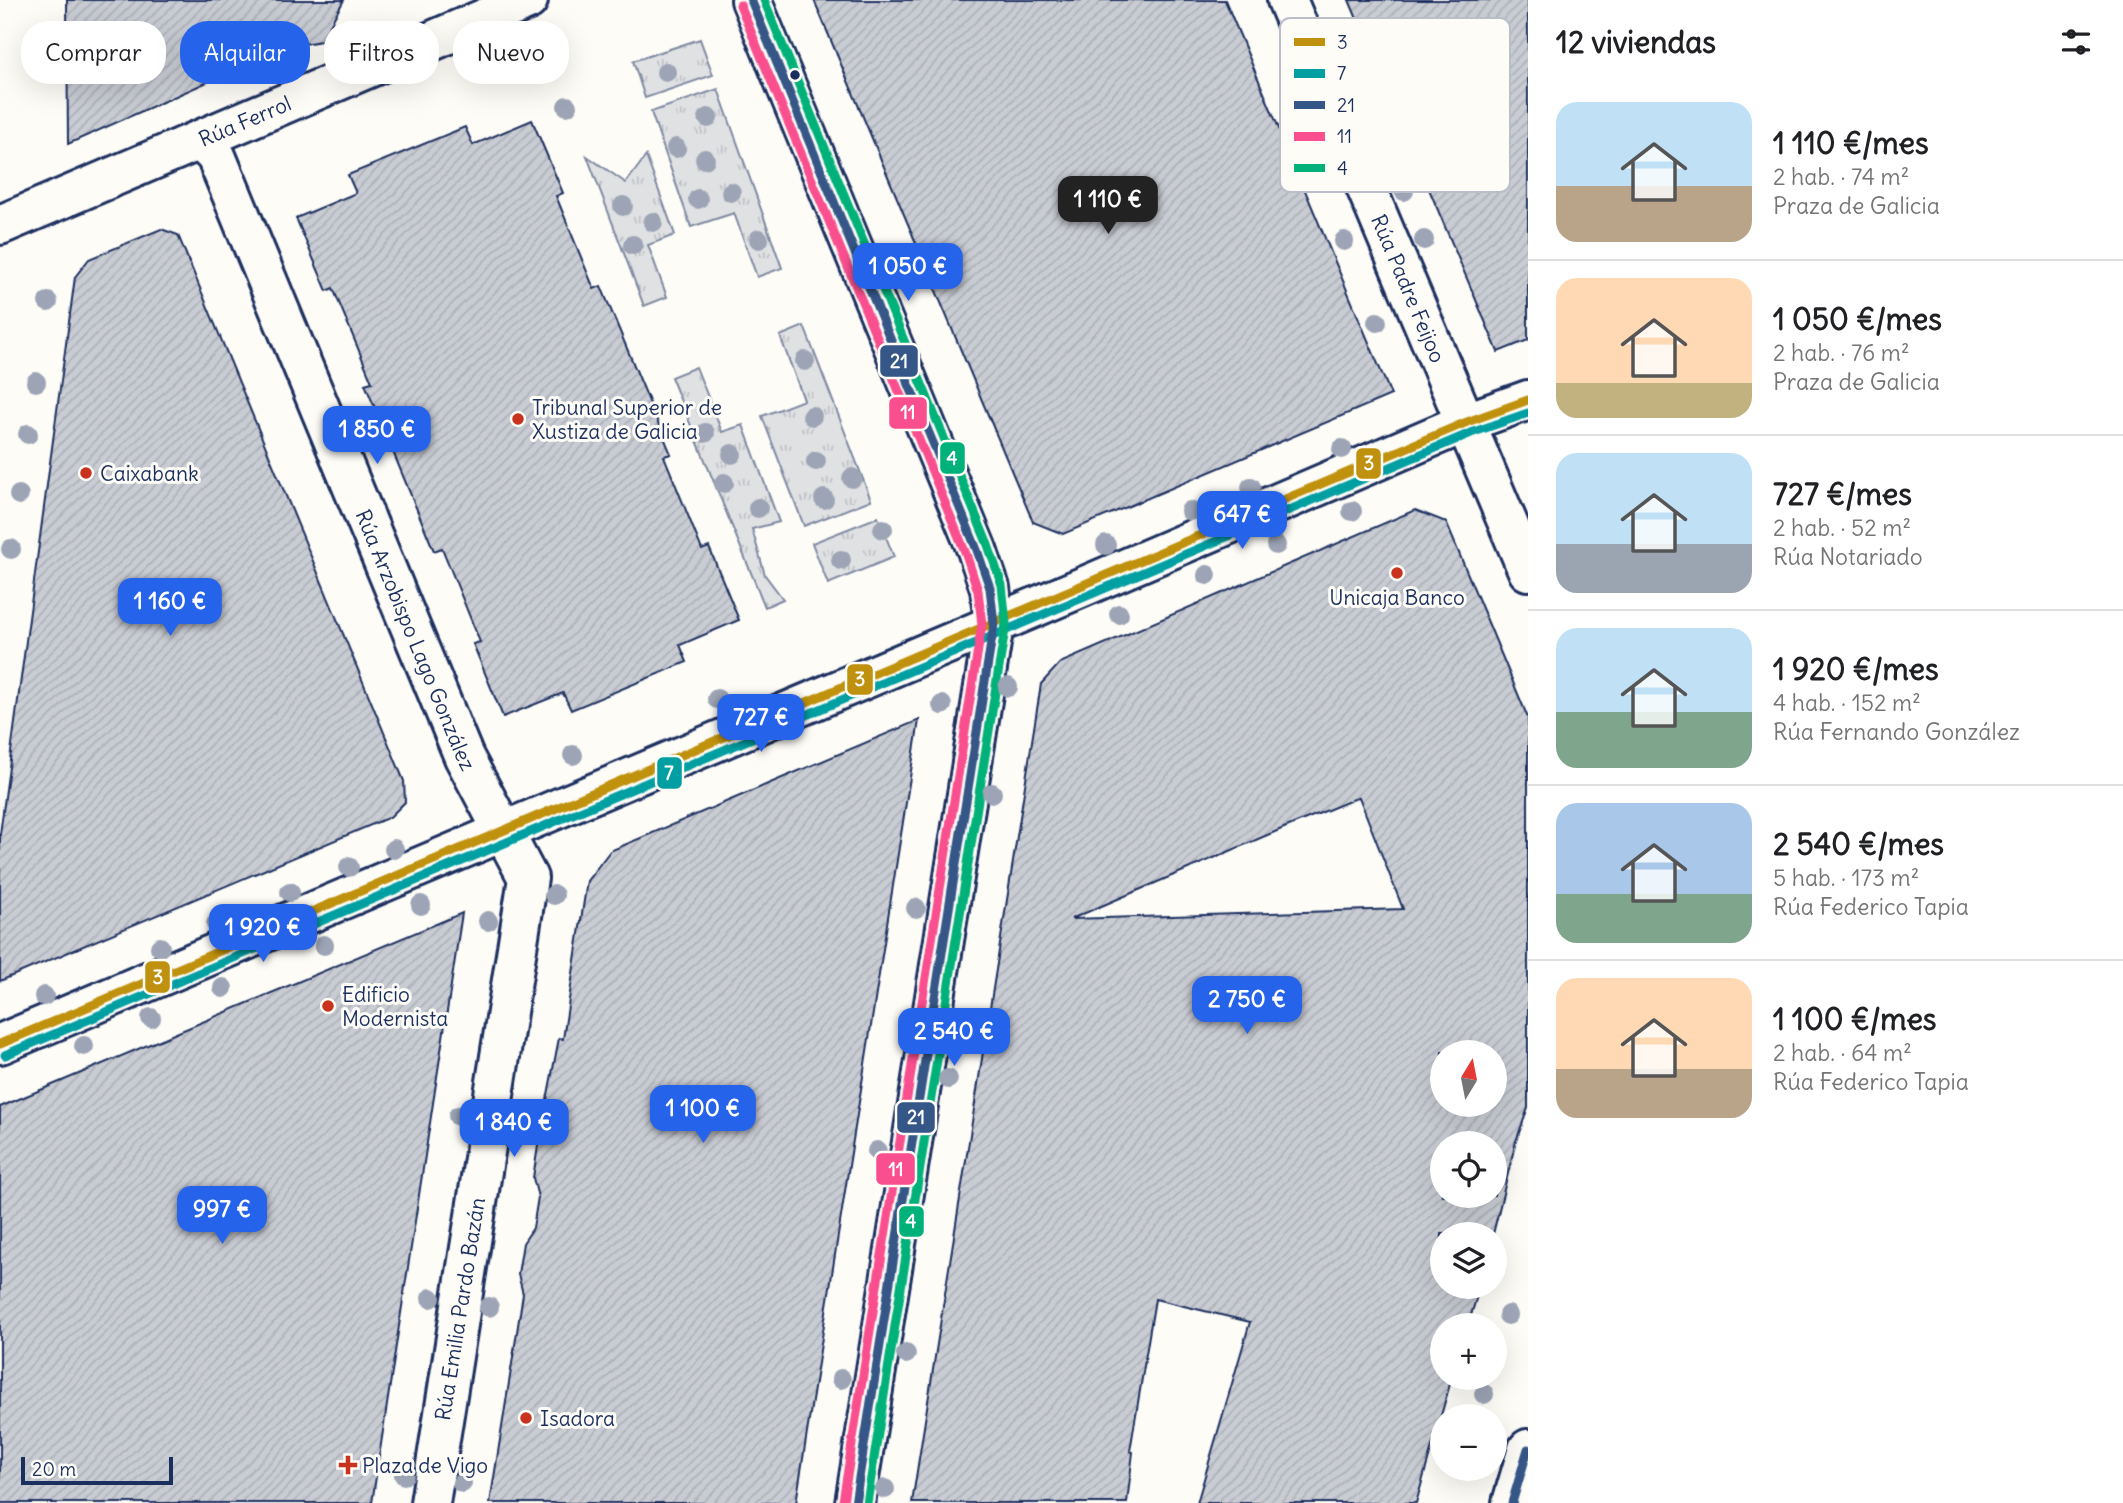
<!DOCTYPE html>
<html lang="es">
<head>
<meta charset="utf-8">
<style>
	:root { --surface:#fff; --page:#f6f6f6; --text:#202124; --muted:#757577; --line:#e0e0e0; --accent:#2563eb }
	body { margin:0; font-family:Delius,sans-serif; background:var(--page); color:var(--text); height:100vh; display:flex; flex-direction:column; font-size:26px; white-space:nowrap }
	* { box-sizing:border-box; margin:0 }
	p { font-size:23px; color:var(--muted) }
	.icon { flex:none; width:38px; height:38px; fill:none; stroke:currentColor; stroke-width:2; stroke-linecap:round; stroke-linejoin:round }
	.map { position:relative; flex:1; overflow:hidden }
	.drawer { display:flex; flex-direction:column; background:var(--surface); width:595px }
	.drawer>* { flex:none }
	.hud { position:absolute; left:21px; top:21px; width:665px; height:63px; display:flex; gap:14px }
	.needle { width:46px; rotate:10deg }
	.buttons { position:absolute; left:1430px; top:1040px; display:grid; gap:14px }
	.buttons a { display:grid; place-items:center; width:77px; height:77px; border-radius:50%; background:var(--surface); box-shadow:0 7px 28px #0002; font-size:35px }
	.scale { position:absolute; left:21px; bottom:18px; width:152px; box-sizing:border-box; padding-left:7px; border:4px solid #1b2f5e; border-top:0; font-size:19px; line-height:24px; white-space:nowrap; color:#1b2f5e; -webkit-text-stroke:5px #fdfcf7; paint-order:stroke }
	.price { position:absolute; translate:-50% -60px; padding:0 16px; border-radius:14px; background:var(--accent); color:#fff; font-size:23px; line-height:46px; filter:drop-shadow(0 2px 4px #0008) }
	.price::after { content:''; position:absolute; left:50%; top:42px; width:21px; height:16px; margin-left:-10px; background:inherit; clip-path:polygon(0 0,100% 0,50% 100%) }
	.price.active { background:#222; color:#fff }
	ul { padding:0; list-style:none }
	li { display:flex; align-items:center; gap:21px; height:175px; padding:0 28px }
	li+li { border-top:2px solid var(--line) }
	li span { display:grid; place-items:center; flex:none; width:196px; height:140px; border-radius:21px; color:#555 }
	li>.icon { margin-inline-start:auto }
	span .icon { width:84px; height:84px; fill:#fffc; stroke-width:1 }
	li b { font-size:30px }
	h2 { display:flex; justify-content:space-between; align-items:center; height:84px; padding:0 28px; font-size:30px }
	.pill { padding:0 24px; border-radius:28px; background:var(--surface); box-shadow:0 7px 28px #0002; font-size:24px; line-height:63px }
	.pill.active { background:var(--accent); color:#fff }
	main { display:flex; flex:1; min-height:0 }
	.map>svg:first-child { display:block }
</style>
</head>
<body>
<main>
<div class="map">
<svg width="1528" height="1503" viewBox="0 0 1528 1503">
	<defs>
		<pattern id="grass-tufts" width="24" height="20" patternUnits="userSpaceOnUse" patternTransform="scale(1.75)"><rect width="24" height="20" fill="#e0e1e3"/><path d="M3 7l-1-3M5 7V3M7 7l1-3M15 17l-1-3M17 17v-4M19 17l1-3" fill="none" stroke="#c0c1c5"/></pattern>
		<pattern id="building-hatch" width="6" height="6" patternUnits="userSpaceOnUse" patternTransform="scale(1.75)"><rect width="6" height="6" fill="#c9ccd3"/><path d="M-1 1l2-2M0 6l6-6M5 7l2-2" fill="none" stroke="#acb0b8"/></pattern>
	</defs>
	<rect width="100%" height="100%" fill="#fdfcf7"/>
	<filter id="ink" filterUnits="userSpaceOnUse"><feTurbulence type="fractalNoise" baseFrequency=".0143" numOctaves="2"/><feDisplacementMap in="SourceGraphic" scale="14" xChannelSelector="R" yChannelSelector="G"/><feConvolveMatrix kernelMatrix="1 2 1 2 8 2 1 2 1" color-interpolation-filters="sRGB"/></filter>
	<g filter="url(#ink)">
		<path fill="url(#grass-tufts)" stroke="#7e88a0" stroke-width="2" d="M700,39L713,75L645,98L633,61Z
			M718,89L782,268L757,277L734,213L691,227L651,112Z
			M587,156L626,183L646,156L675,235L648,245L667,297L644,306Z
			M804,326L871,500L804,526L762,416L804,400L780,336Z
			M696,367L722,432L743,425L779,522L752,529L765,575L783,599L765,607L671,377Z
			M878,517L894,557L828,584L812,543Z"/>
		<path fill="url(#building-hatch)" stroke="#1b2f5e" stroke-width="2" fill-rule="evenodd" d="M67,0H344L321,41L292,46L273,70L266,56L68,144Z
			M814,0H1225L1391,395L1063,534L1033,522Z
			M1349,0H1528V340L1498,352Z
			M532,120L563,193L556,196L594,289L601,286L671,454L664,456L702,550L709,547L739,620L680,645L687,662L571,710L563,693L503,717L473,644L480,642L442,548L434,551L365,384L372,382L333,288L327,291L296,218L356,193L348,175L465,127L473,145Z
			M161,229L178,235L404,781L405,802L390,817L0,981V834L75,277L89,259Z
			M1415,510L1446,522L1528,718V1108L1516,1141L1493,1234H1442V1286H1480L1468,1325H1442V1377H1452L1416,1503H1197L1250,1322L1155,1299L1130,1451L1133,1452L1127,1503H912L1041,684L1060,663ZM1359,797L1403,909L1071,919L1284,828ZM1442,1052H1494V1104H1442ZM1442,1143H1494V1195H1442Z
			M919,720L796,1503H490L523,1294L518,1274L523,1243L533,1228L538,1197L533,1178L538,1146L559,1038L563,1039L587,881L610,851Z
			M462,913L372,1503H0V1107Z"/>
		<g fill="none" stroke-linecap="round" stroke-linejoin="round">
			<defs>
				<g id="minor">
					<path d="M751,0L977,550L990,588L994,624L855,1503"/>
					<path id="s1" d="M1287,0L1528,571"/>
					<path id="s2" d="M200,140L216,156L464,757L528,878L430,1503"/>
					<path id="s3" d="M0,225L528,0"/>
					<path d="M0,1044L1078,589L1467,422L1528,400"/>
				</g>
				<path id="major" d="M1512,1503L1528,1449"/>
			</defs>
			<use href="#minor" stroke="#1b2f5e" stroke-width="44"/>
			<use href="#major" stroke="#1b2f5e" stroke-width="44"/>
			<use href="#minor" stroke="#fdfcf7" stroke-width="38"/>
			<use href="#major" stroke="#fdfcf7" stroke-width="38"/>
			<defs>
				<path id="bus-1" d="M0,1044L1467,422L1528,400"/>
				<path id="bus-2" d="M5,1055L1471,433L1528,413"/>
				<path id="bus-3" d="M751,0L977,550L990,588L994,624L855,1503
					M1512,1503L1528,1449"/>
				<path id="bus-4" d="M740,5L966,554L978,591L982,624L843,1501"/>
				<path id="bus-5" d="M764,0L988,545L1002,585L1006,623L867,1503"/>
			</defs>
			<use href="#bus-1" stroke="#fdfcf7" stroke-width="14"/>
			<use href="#bus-2" stroke="#fdfcf7" stroke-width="14"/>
			<use href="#bus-3" stroke="#fdfcf7" stroke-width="14"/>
			<use href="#bus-4" stroke="#fdfcf7" stroke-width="14"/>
			<use href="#bus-5" stroke="#fdfcf7" stroke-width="14"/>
			<use href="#bus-1" stroke="#c0910f" stroke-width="9"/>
			<use href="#bus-2" stroke="#019fa2" stroke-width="9"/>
			<use href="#bus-3" stroke="#355787" stroke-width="9"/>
			<use href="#bus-4" stroke="#f94f8e" stroke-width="9"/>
			<use href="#bus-5" stroke="#00b17a" stroke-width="9"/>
		</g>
		<g fill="#9ca4b5">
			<circle cx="33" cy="45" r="10"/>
			<circle cx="666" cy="72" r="10"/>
			<circle cx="567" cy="106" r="10"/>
			<circle cx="708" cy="118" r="10"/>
			<circle cx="676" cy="148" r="10"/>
			<circle cx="705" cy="159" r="10"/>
			<circle cx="1404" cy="191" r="10"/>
			<circle cx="731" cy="192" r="10"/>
			<circle cx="698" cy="199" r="10"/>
			<circle cx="623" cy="206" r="10"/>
			<circle cx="653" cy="222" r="10"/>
			<circle cx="759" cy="239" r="10"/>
			<circle cx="1424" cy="240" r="10"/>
			<circle cx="1344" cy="241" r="10"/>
			<circle cx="633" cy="245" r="10"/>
			<circle cx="48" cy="302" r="10"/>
			<circle cx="1377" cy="322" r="10"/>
			<circle cx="805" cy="361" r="10"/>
			<circle cx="36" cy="382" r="10"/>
			<circle cx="812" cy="416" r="10"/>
			<circle cx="705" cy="433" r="10"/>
			<circle cx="28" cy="434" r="10"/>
			<circle cx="1342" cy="449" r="10"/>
			<circle cx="732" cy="454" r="10"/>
			<circle cx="816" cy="461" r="10"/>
			<circle cx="852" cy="478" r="10"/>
			<circle cx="724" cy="483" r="10"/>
			<circle cx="1251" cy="487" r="10"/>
			<circle cx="19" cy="495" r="10"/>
			<circle cx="824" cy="499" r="10"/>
			<circle cx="758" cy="508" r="10"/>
			<circle cx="1190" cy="511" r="10"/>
			<circle cx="1352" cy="511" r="10"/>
			<circle cx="883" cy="529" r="10"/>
			<circle cx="1106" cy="545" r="10"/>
			<circle cx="1276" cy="545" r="10"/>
			<circle cx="11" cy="549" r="10"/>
			<circle cx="841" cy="560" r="10"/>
			<circle cx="1207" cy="575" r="10"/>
			<circle cx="1119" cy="614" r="10"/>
			<circle cx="1008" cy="687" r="10"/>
			<circle cx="717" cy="699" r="10"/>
			<circle cx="942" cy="705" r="10"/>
			<circle cx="573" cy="755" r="10"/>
			<circle cx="992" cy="793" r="10"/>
			<circle cx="394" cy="849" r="10"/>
			<circle cx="349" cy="867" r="10"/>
			<circle cx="290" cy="892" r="10"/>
			<circle cx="554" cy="895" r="10"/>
			<circle cx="421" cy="905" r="10"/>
			<circle cx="916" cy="908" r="10"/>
			<circle cx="488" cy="921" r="10"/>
			<circle cx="216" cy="924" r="10"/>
			<circle cx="324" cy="945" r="10"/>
			<circle cx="160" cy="947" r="10"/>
			<circle cx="223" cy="988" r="10"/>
			<circle cx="44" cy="996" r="10"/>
			<circle cx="151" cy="1018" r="10"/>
			<circle cx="84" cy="1046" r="10"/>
			<circle cx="948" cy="1079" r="10"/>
			<circle cx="458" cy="1116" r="10"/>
			<circle cx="519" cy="1118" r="10"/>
			<circle cx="877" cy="1151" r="10"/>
			<circle cx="431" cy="1298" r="10"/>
			<circle cx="489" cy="1307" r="10"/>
			<circle cx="1508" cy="1315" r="10"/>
			<circle cx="906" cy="1354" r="10"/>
			<circle cx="841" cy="1379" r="10"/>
			<circle cx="1484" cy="1394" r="10"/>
			<circle cx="404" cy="1475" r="10"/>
			<circle cx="462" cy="1483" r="10"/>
			<circle cx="885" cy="1489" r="10"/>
		</g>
	</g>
	<circle fill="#1b2f5e" stroke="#fdfcf7" stroke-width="2.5" cx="795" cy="75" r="6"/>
	<g fill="#c8321e" stroke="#fdfcf7" stroke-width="2.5">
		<circle cx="518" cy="419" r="7"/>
		<circle cx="86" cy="473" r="7"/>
		<circle cx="1397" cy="573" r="7"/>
		<circle cx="328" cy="1006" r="7"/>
		<circle cx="526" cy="1418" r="7"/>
		<path d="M344.5 1454.5h7v7h7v7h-7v7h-7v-7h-7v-7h7z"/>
	</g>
	<g text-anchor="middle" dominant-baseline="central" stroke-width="6" stroke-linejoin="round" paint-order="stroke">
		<g font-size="21" fill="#1b2f5e" stroke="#fdfcf7">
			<text stroke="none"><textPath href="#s3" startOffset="266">Rúa Ferrol</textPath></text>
			<text stroke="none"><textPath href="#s1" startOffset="313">Rúa Padre Feijoo</textPath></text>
			<text stroke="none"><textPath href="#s2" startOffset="546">Rúa Arzobispo Lago González</textPath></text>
			<text transform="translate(460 1309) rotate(-81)">Rúa Emilia Pardo Bazán</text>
		</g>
		<g font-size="21" fill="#1b2f5e" stroke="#fdfcf7" text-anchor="start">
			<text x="532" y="407">Tribunal Superior de<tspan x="532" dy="24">Xustiza de Galicia</tspan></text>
			<text x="100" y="473">Caixabank</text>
			<text x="1397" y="597" text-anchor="middle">Unicaja Banco</text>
			<text x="342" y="994">Edificio<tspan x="342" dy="24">Modernista</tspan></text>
			<text x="540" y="1418">Isadora</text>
			<text x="362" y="1465">Plaza de Vigo</text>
		</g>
	</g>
	<rect x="1280" y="18" width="230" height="174" rx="10" fill="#fdfcf7" stroke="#b9bec9" stroke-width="2"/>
	<rect x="1294" y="38" width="31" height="8" fill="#c0910f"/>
	<rect x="1294" y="69" width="31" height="9" fill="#019fa2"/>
	<rect x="1294" y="101" width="31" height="8" fill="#355787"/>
	<rect x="1294" y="132" width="31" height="9" fill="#f94f8e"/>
	<rect x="1294" y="164" width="31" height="8" fill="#00b17a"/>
	<g font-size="19" fill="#1b2f5e">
		<text x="1337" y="49">3</text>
		<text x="1337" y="80">7</text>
		<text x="1337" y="112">21</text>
		<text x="1337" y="143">11</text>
		<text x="1337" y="175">4</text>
	</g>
	<g stroke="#fdfcf7" stroke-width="2.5">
		<rect x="879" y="344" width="40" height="34" rx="7" fill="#355787"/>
		<rect x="888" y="396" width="40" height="34" rx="7" fill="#f94f8e"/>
		<rect x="939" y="441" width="27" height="34" rx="7" fill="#00b17a"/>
		<rect x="1355" y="447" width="27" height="33" rx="7" fill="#c0910f"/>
		<rect x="846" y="663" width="28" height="33" rx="7" fill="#c0910f"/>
		<rect x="656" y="756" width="27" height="34" rx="7" fill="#019fa2"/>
		<rect x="144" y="960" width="27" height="34" rx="7" fill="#c0910f"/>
		<rect x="896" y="1101" width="40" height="33" rx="7" fill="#355787"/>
		<rect x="875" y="1152" width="41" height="34" rx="7" fill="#f94f8e"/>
		<rect x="898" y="1205" width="27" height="33" rx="7" fill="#00b17a"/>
	</g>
	<g font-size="19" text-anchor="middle" font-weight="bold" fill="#fff">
		<text x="899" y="368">21</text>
		<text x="908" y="419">11</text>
		<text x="952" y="465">4</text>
		<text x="1369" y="470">3</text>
		<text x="860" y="686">3</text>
		<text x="669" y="780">7</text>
		<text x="158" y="984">3</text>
		<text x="916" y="1124">21</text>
		<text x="896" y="1176">11</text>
		<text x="911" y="1228">4</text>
	</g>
</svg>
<div class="buttons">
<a><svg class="needle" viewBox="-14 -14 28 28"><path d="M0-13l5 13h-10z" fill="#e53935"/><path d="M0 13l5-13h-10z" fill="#757577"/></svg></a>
<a><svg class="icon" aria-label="locate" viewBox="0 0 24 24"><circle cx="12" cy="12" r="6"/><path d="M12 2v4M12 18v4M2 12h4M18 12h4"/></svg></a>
<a><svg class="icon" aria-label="layers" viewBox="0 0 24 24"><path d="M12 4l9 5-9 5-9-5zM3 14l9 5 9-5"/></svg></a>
<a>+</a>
<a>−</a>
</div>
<div class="scale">20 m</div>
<b class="price active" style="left:1108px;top:236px">1 110 €</b>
<b class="price" style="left:908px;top:303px">1 050 €</b>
<b class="price" style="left:377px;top:466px">1 850 €</b>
<b class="price" style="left:1242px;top:551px">647 €</b>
<b class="price" style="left:170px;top:638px">1 160 €</b>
<b class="price" style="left:761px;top:754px">727 €</b>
<b class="price" style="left:263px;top:964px">1 920 €</b>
<b class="price" style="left:1247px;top:1036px">2 750 €</b>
<b class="price" style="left:954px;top:1068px">2 540 €</b>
<b class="price" style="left:703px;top:1145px">1 100 €</b>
<b class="price" style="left:514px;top:1159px">1 840 €</b>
<b class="price" style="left:222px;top:1246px">997 €</b>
<div class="hud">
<a class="pill">Comprar</a>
<a class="pill active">Alquilar</a>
<a class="pill">Filtros</a>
<a class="pill">Nuevo</a>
</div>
</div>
<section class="drawer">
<h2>12 viviendas<svg class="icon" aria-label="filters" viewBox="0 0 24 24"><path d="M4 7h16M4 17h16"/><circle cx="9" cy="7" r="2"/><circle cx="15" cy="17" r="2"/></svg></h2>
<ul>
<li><span style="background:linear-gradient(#bfe0f5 60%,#b9a48a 0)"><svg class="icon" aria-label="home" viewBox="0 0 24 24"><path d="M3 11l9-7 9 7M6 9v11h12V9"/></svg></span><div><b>1 110 €/mes</b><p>2 hab. · 74 m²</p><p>Praza de Galicia</p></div></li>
<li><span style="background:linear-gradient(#ffd9b3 75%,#c2b280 0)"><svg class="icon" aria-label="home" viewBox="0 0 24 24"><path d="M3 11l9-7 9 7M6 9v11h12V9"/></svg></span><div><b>1 050 €/mes</b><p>2 hab. · 76 m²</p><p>Praza de Galicia</p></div></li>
<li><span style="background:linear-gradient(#bfe0f5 65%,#9aa5b1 0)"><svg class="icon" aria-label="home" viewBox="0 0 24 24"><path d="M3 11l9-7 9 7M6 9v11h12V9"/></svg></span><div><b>727 €/mes</b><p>2 hab. · 52 m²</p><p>Rúa Notariado</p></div></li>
<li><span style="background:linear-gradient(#bfe0f5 60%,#7fa58c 0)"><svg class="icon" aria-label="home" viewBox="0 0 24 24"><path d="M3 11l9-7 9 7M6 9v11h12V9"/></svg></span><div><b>1 920 €/mes</b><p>4 hab. · 152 m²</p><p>Rúa Fernando González</p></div></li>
<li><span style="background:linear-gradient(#a9c7e8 65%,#7fa58c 0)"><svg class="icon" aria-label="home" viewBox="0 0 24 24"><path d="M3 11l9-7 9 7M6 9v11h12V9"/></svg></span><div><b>2 540 €/mes</b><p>5 hab. · 173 m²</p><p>Rúa Federico Tapia</p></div></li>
<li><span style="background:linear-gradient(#ffd9b3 65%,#b9a48a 0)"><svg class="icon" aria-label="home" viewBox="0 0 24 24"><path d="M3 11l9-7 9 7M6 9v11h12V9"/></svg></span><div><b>1 100 €/mes</b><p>2 hab. · 64 m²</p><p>Rúa Federico Tapia</p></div></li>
</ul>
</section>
</main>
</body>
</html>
